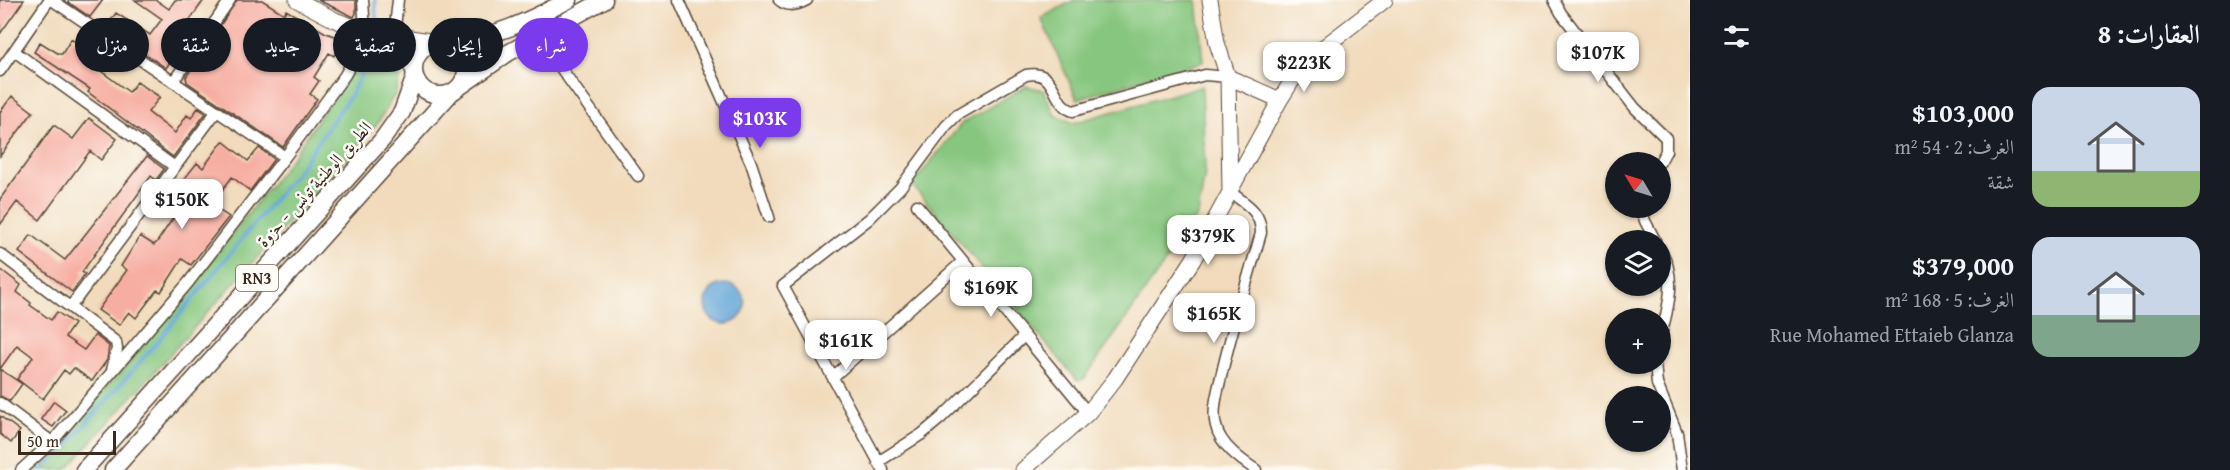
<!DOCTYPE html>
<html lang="ar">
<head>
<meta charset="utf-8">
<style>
	:root { --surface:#171b24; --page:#242831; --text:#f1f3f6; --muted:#9ea1a6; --accent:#7c3aed }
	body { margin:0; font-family:"Gentium Book Plus",Amiri,serif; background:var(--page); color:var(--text); direction:rtl; height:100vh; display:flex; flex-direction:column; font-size:22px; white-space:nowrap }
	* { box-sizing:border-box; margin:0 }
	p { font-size:20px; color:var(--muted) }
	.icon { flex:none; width:33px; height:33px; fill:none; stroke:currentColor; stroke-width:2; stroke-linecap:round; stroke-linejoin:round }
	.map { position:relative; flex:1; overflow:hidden; direction:ltr }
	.side { display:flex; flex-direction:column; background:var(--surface); width:540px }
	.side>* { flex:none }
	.top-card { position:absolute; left:18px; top:18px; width:570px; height:54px; direction:rtl; display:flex; gap:12px }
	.needle { width:39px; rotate:308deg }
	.buttons { position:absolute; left:1605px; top:152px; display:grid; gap:12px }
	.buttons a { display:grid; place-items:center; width:66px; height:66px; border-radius:50%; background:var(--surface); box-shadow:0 2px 4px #0004; font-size:30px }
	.scale { position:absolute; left:18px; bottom:15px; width:98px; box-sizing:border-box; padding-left:6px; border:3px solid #3b2a1e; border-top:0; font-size:16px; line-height:21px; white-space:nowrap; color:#3b2a1e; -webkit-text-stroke:4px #fdfcf7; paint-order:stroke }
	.price { position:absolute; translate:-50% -51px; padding:0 14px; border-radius:12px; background:#fff; color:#222; font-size:20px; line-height:39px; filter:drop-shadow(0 2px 3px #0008) }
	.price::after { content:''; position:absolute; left:50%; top:36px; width:18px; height:14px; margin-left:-9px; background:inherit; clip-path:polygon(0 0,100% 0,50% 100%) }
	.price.active { background:var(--accent); color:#fff }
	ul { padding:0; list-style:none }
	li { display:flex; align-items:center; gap:18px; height:150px; padding:0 30px }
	li span { display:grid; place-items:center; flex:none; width:168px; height:120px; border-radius:18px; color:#555 }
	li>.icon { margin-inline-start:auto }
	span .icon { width:72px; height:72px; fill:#fffc; stroke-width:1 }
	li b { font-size:26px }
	h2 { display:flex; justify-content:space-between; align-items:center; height:72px; padding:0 30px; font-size:26px }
	.pill { padding:0 21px; border-radius:27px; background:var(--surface); box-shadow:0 2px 4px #0004; font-size:21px; line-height:54px }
	.pill.active { background:var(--accent); color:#fff }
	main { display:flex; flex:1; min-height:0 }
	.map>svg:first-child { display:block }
</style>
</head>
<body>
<main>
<section class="side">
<h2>العقارات: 8<svg class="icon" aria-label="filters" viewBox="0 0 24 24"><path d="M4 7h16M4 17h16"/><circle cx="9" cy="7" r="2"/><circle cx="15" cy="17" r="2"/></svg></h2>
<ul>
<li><span style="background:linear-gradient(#c9d6e8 70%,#8fb573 0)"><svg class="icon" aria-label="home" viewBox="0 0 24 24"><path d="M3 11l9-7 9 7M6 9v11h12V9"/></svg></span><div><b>$103,000</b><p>الغرف: 2 · 54 m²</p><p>شقة</p></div></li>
<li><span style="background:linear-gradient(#c9d6e8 65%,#7fa58c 0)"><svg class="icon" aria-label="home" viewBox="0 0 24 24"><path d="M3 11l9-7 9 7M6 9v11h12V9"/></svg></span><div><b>$379,000</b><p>الغرف: 5 · 168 m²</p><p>Rue Mohamed Ettaieb Glanza</p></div></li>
</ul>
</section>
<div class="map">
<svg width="1690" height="470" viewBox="0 0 1690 470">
	<rect width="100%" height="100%" fill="#fdfcf7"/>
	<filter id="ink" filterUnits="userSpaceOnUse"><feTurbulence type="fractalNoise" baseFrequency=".0167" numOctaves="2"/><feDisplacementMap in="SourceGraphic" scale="12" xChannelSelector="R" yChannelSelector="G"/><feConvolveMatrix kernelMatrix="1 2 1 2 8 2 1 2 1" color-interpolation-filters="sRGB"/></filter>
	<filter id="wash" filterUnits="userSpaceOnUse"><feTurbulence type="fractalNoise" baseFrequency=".008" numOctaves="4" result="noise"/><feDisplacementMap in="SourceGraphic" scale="24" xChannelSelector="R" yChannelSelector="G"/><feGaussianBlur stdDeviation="1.35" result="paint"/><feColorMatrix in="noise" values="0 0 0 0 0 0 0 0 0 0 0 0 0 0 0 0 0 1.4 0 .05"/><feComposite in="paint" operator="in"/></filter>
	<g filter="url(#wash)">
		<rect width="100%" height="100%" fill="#f1dbbc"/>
		<path fill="#86c67e" stroke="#60784e" stroke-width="1.5" d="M1074,0H1197L1203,62L1077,99L1041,18Z
			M364,41L390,52L402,67L396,92L378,123L66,470H27L53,445L130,362L210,262L291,159L346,78Z
			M1026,86L1043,90L1055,115L1073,123L1202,86L1205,173L1198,215L1084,379L1077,380L912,185L962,123Z"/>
		<path fill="#63a6d8" stroke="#4f687b" stroke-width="1.5" d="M705 304a20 20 0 1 1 40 0a20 20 0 1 1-40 0Z"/>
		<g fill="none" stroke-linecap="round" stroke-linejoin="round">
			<path stroke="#63a6d8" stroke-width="4" d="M375,0L376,20
				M41,470L64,449L154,346L297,172L350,96L367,64L372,47"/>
		</g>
		<g id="blocks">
			<path fill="#f7aea2" d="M0,0H24L0,34Z
				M69,0H103L90,17L68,2Z
				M135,0H156L169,9L175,0H204L174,42L181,46L166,68L106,27L116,13L150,35L162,19Z
				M237,0H262L284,14L286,10L326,33L344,39L334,56L329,53L314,77L319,81L310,94L317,99L283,147L187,82L186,77Z
				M318,0H356V13L354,17Z
				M71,39L94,55L89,62L129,92L137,82L160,97L148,112L175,133L187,115L191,118L198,108L206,113L173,157L88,92L90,89L34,52L40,42L59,54H62Z
				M12,96L33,112L0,156V112Z
				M89,118L117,139L101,160L90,151L40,220L17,202L0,225V199L54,125L73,139Z
				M223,141L248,161L259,148L274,159L250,191L232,177L211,205L229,217L224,223L191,265L182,259L161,292L157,290L136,318L129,312L119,325L98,310L127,270L121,266L140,236L154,245L157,242L180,208L168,199L197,163L203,168Z
				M147,156L164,169L156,180L151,176L82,272L85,274L72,292L19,252L31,235L65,260Z
				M0,269L21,285L17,292L31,303L30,305L51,320L57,312L74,324L65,337L84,350L95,335L109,346L107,360L92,381L74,368L69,374L64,370L43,399L17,379L33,357L17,345L0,369L22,384L10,401L0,396Z
				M54,401L66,410L53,427L41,419Z
				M0,416L20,431L11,443L0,434Z"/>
		</g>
	</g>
	<g filter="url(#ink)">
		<use href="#blocks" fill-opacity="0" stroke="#564536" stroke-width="1.5"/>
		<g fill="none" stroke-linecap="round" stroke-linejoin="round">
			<defs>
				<path id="street" d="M52,0L285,157
					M679,0L751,163L769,217
					M779,0C788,8 798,5 807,0
					M1554,0L1561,13L1635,108L1666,138V151L1660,162
					M394,36L398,0
					M538,36L638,176
					M14,51L175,167
					M0,71L49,0
					M173,82L230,0
					M1230,192C1246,204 1261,211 1261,233C1247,282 1231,331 1220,381C1217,394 1212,412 1216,426C1220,445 1241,460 1256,470
					M917,205L1088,413
					M1641,207L1645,221L1655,240
					M1660,249C1678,277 1668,309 1660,339
					M0,254L116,342L117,349L112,370
					M71,306L216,112
					M1655,363L1657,384L1677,433L1682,470
					M833,377L963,261
					M0,403L52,442
					M878,462L922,434L941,418L1024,336
					M21,470L52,442L188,283L285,157L345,75L355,57L365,31L363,0
					M883,470L783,286L869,219L900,188L946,126L957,115L1026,75C1059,69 1050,104 1073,111L1205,75L1228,77"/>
				<path id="secondary" d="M297,0L335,20L365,31L436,42
					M380,34L414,69
					M1228,77L1280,100
					M1231,189L1280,100L1298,71L1320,50L1385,0
					M1023,470L1088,413L1115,379L1193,260L1230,192L1228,77L1217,43L1210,0"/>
				<path id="primary" d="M414 69a26 26 0 1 1 52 0a26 26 0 1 1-52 0Z
					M448,43C492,39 530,20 569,0
					M458,88L508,53L604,0
					M84,470L382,140L402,112L415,76
					M113,470L452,92"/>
			</defs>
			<use href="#street" stroke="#564536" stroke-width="13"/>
			<use href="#secondary" stroke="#564536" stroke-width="17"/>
			<use href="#primary" stroke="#564536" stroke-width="19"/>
			<use href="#street" stroke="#fff" stroke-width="10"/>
			<use href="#secondary" stroke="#fff" stroke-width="15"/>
			<use href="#primary" stroke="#fff" stroke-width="16"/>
		</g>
	</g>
	<g text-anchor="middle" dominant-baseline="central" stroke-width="5" stroke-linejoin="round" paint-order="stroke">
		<rect fill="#fdfcf7" stroke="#75695f" stroke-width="1.5" x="236" y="265" width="42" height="26" rx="4.5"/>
		<g font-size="16" font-weight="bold" fill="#3b2a1e">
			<text x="257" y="278">RN3</text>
		</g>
		<g font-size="18" fill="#3b2a1e" stroke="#fdfcf7">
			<text transform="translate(314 184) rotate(-48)">الطريق الوطنية تونس - حزوة</text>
		</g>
	</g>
</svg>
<div class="buttons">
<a><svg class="needle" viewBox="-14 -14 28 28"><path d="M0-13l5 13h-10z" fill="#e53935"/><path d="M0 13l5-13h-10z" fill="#9ea1a6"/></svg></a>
<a><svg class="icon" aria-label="layers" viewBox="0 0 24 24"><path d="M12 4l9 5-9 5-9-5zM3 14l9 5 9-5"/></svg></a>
<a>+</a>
<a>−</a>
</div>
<div class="scale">50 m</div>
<b class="price" style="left:1598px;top:83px">$107K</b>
<b class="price" style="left:1304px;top:93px">$223K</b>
<b class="price active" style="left:760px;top:149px">$103K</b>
<b class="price" style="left:182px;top:230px">$150K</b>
<b class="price" style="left:1208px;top:266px">$379K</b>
<b class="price" style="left:991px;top:318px">$169K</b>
<b class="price" style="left:1214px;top:344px">$165K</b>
<b class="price" style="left:846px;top:371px">$161K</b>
<div class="top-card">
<a class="pill active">شراء</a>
<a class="pill">إيجار</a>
<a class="pill">تصفية</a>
<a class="pill">جديد</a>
<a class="pill">شقة</a>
<a class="pill">منزل</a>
</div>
</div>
</main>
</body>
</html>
